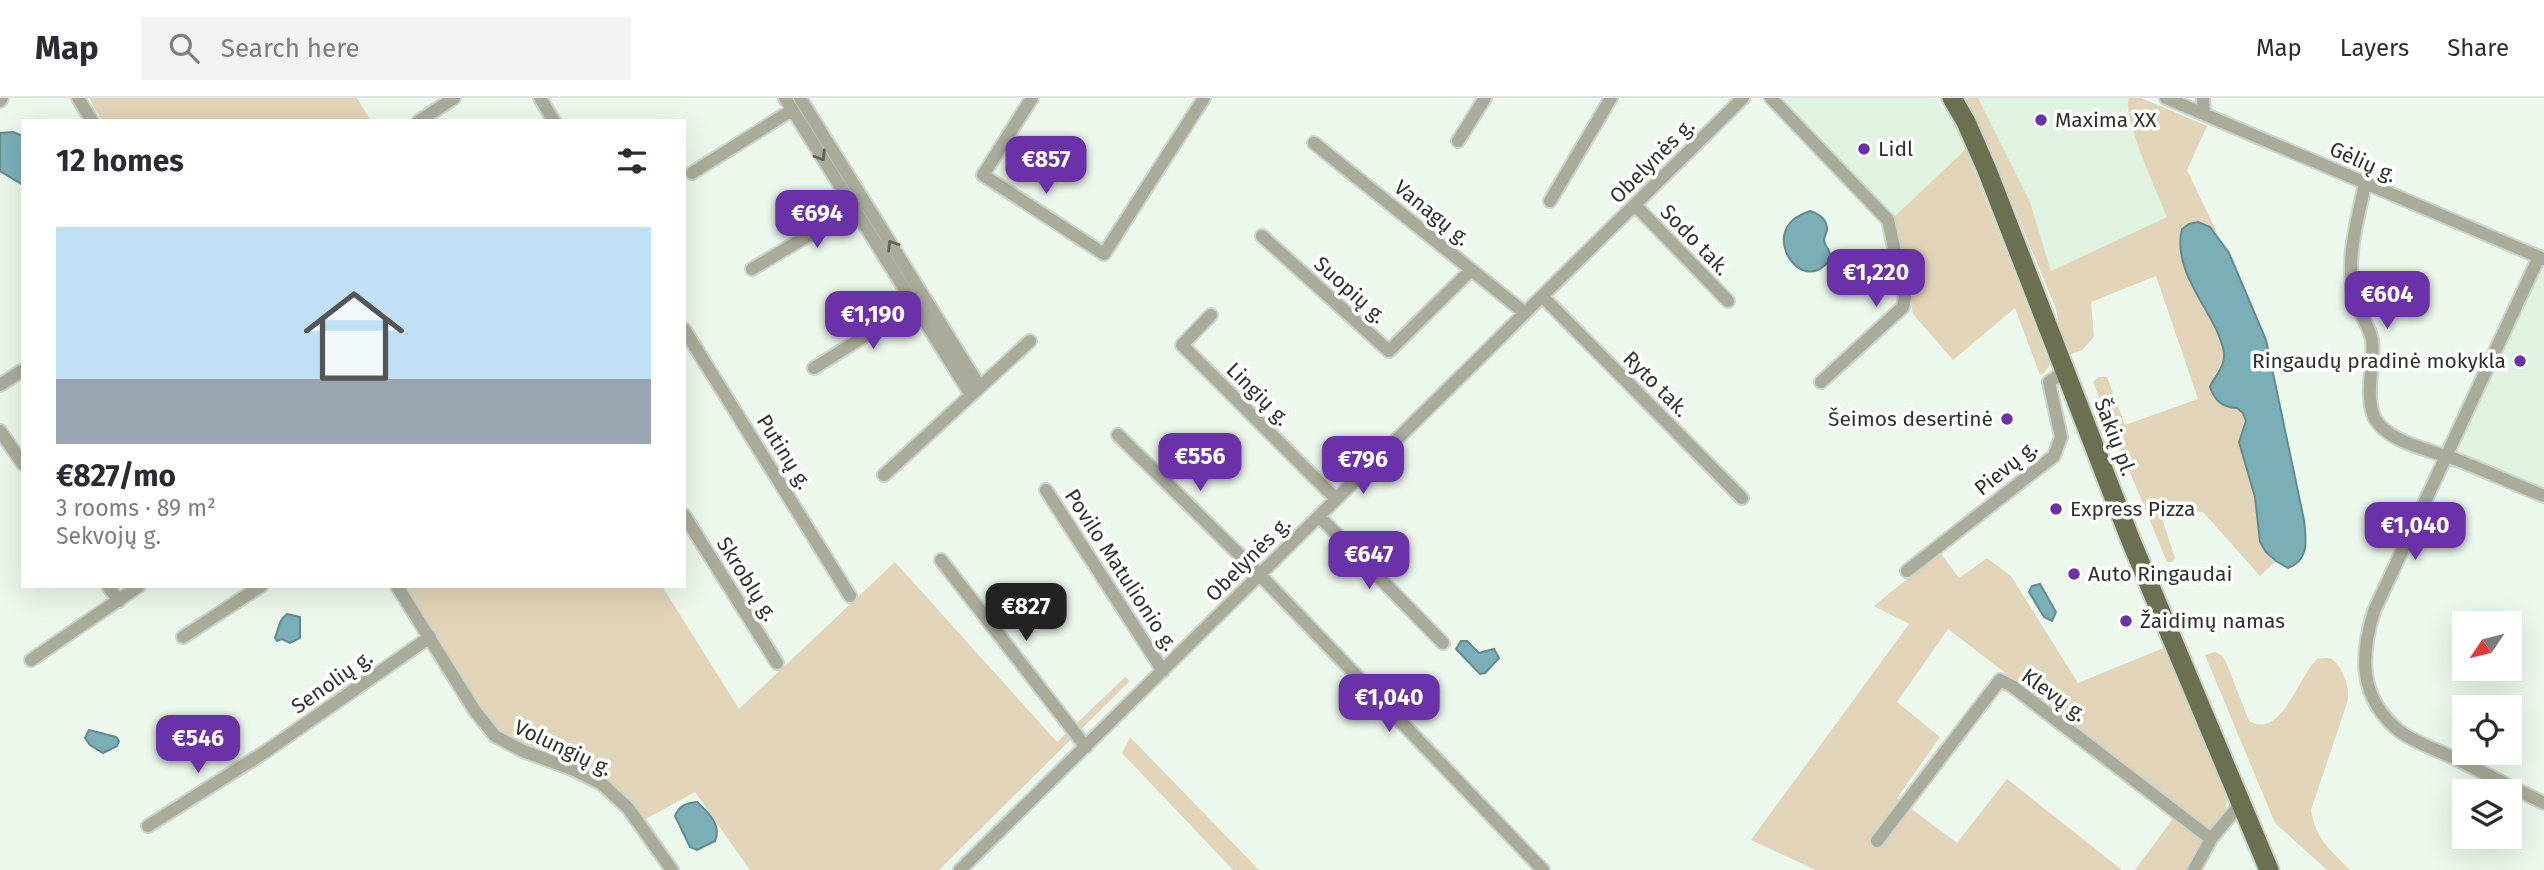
<!DOCTYPE html>
<html lang="en">
<head>
<meta charset="utf-8">
<style>
	:root { --surface:#fff; --page:#f2f2f3; --text:#2b2b33; --muted:#7c7c81; --line:#e1e1e2; --accent:#6b31a8 }
	body { margin:0; font-family:"Fira Sans",sans-serif; background:var(--page); color:var(--text); height:100vh; display:flex; flex-direction:column; font-size:26px; white-space:nowrap }
	* { box-sizing:border-box; margin:0 }
	p { font-size:23px; color:var(--muted) }
	.icon { flex:none; width:38px; height:38px; fill:none; stroke:currentColor; stroke-width:2; stroke-linecap:round; stroke-linejoin:round }
	.map { position:relative; flex:1; overflow:hidden }
	.sheet { position:absolute; left:21px; top:21px; width:665px; height:469px; display:flex; flex-direction:column; background:var(--surface); border-radius:0px; box-shadow:0 7px 28px #0002 }
	.sheet>* { flex:none }
	.needle { width:46px; rotate:235deg }
	.tools { position:absolute; left:2452px; top:513px; display:grid; gap:14px }
	.tools a { display:grid; place-items:center; width:70px; height:70px; border-radius:0px; background:var(--surface); box-shadow:0 7px 28px #0002; font-size:35px }
	.price { position:absolute; translate:-50% -60px; padding:0 16px; border-radius:14px; background:var(--accent); color:#fff; font-size:23px; line-height:46px; filter:drop-shadow(0 2px 4px #0008) }
	.price::after { content:''; position:absolute; left:50%; top:42px; width:21px; height:16px; margin-left:-10px; background:inherit; clip-path:polygon(0 0,100% 0,50% 100%) }
	.price.active { background:#222; color:#fff }
	ul { padding:0; list-style:none }
	li { display:grid; align-content:center; gap:14px; height:371px; padding:0 35px }
	li+li { border-top:2px solid var(--line) }
	li span { display:grid; place-items:center; height:217px; border-radius:0px; color:#555 }
	li>.icon { margin-inline-start:auto }
	span .icon { width:126px; height:126px; fill:#fffc; stroke-width:1 }
	li b { font-size:30px }
	h2 { display:flex; justify-content:space-between; align-items:center; height:84px; padding:0 35px; font-size:30px }
	header { display:flex; align-items:center; gap:42px; box-sizing:border-box; height:98px; padding:0 35px; background:var(--surface); border-bottom:2px solid var(--line) }
	header strong { font-size:33px }
	nav { display:flex; gap:38px; margin-inline-start:auto; font-size:24px }
	.search { width:490px; height:63px; background:var(--page); display:flex; align-items:center; gap:18px; box-sizing:border-box; padding:0 24px; border-radius:0px; color:var(--muted); font-size:26px }
	.map>svg:first-child { display:block }
</style>
</head>
<body>
<header>
<strong>Map</strong>
<div class="search"><svg class="icon" aria-label="search" viewBox="0 0 24 24"><circle cx="10" cy="10" r="6"/><path d="M15 15l6 6"/></svg>Search here</div>
<nav><a>Map</a><a>Layers</a><a>Share</a></nav>
</header>
<div class="map">
<svg width="2544" height="772" viewBox="0 0 2544 772">
	<rect width="100%" height="100%" fill="#ecf8ec"/>
	<path fill="#e0f3e0" d="M1762,0H1935L1961,37L1966,51L1893,120L1884,126Z
		M1978,0H2129L2127,13L2133,33L2168,119L2051,173L2030,104Z
		M2540,168L2544,170V395L2454,356Z"/>
	<path fill="#e2d4b8" d="M89,0H357L371,23H102Z
		M1961,0H1978L2030,104L2051,173L2167,119C2159,98 2121,17 2129,0H2141L2207,28L2187,72L2218,137L2210,129L2183,130C2171,175 2211,208 2223,247C2228,264 2217,268 2213,283C2207,300 2222,309 2237,310L2243,315L2246,323L2239,344L2255,399L2260,444L2266,454L2276,463L2260,478L2203,414L2159,411L2175,460L2172,464H2167L2093,284L2098,279H2107L2125,327L2198,301L2156,178L2091,204L2094,239L2082,252L2069,257L2062,241L2056,211L2002,80Z
		M1966,51L2050,266L2044,275L2040,277L2015,210L1953,262L1913,216L1893,120Z
		M1940,454L1959,480L1987,460L2011,478L2078,585L2166,549L2227,699L2226,713L2188,772H2135L2181,710L1948,531L1897,604L1940,639L1897,700L1957,745L2007,681L2122,772H1816L1751,742L1909,526L1874,508Z
		M895,464L1057,644L1125,579L1130,583L939,772H750L695,694L644,722L630,705L510,644L492,628L402,488H662L739,611Z
		M2215,554L2221,557L2226,564L2249,623C2282,642 2297,580 2317,561C2319,560 2328,560 2329,560C2342,564 2350,591 2348,602L2311,712C2316,742 2330,751 2350,772H2327L2275,725L2205,557Z
		M1130,639L1259,772H1233L1122,655Z"/>
	<path fill="#7bafb8" stroke="#648a8e" stroke-width="2" d="M13,34L23,38V87L0,73V35Z
		M1810,113C1819,116 1827,121 1827,131C1827,135 1824,138 1824,142C1824,147 1830,152 1830,157C1830,163 1828,164 1825,167C1805,186 1781,160 1784,138C1787,123 1797,118 1810,113Z
		M2198,124L2210,129L2229,155L2266,242L2304,422C2306,441 2310,462 2288,470L2276,463L2266,454L2260,444L2255,399L2239,344L2246,323L2243,315L2237,310C2222,309 2215,303 2210,289C2214,279 2224,270 2224,259C2225,250 2220,241 2217,233C2202,201 2173,168 2182,131L2189,126Z
		M2040,486L2056,514L2052,523L2044,519L2029,494L2032,488Z
		M287,516L300,519V540L290,545L282,541L277,543L275,540C279,530 278,523 287,516Z
		M1461,543H1467L1479,555L1494,551L1499,560L1485,575L1480,576L1456,551Z
		M89,632L116,639L119,643L117,648L103,655L90,647L85,640Z
		M697,704C708,714 722,727 715,743L697,752L690,749L675,718C679,708 686,705 697,704Z"/>
	<g fill="none" stroke-linecap="round" stroke-linejoin="round">
		<defs>
			<path id="minor" d="M78,0L92,23
				M540,0L554,23
				M785,0L971,297
				M800,0L980,289
				M1032,0L983,77L1104,156L1204,0
				M1771,0L1888,122L1905,199L1903,209L1821,284
				M2166,0L2544,161
				M2203,0L2204,16
				M0,3L2,0
				M419,23L454,0
				M1458,43L1485,0
				M1314,45L1525,215
				M692,75L792,12
				M2365,86C2358,121 2345,161 2354,197C2357,213 2369,226 2372,242C2375,266 2365,291 2373,316C2383,345 2436,353 2460,363C2488,374 2516,387 2544,398
				M1550,103L1611,0
				M1635,107L1728,203
				M1262,138L1389,253L1471,172
				M2539,159L2374,513C2360,558 2359,599 2398,632C2413,644 2435,651 2452,659C2482,674 2513,690 2544,705
				M752,171L860,107
				M1542,198L1742,400
				M1211,217L1182,247L1336,401
				M684,231L850,498
				M814,270L914,207
				M0,287L23,272
				M0,333L23,366
				M1118,337L1260,477L1543,772
				M884,377L1030,243
				M1046,392L1163,573
				M684,417L777,565
				M1319,418L1443,545
				M941,462L1086,649
				M1907,473L2054,358L2061,339L2049,284L2065,273
				M108,488L119,503
				M397,488L475,613L495,638L523,653L572,671L602,686L628,710L672,772
				M183,539L261,488
				M31,562L139,488
				M148,728L265,654L430,539
				M1877,743L2000,582L2012,588L2211,741
				M960,772L1743,0
				M2194,772L2211,741L2241,705"/>
			<path id="primary" d="M1952,0L1966,24L1987,72L2131,443L2269,772"/>
		</defs>
		<use href="#minor" stroke="#cad4ca" stroke-width="16"/>
		<use href="#primary" stroke="#cad4ca" stroke-width="23"/>
		<use href="#minor" stroke="#a9ac9a" stroke-width="12"/>
		<use href="#primary" stroke="#6b7050" stroke-width="19"/>
	</g>
	<defs><path id="oneway-chevron" d="M-2-3.5L2.5 0L-2 3.5" fill="none" stroke-width="1.6" stroke-linecap="round" stroke-linejoin="round" transform="scale(1.75)"/></defs>
	<g stroke="#5f6359">
		<use href="#oneway-chevron" transform="translate(821 58) rotate(58)"/>
		<use href="#oneway-chevron" transform="translate(892 147) rotate(-122)"/>
	</g>
	<g fill="#6b31a8" stroke="#fff" stroke-width="2.5">
		<circle cx="2041" cy="22" r="7"/>
		<circle cx="1864" cy="51" r="7"/>
		<circle cx="2520" cy="263" r="7"/>
		<circle cx="2007" cy="321" r="7"/>
		<circle cx="2056" cy="411" r="7"/>
		<circle cx="2074" cy="476" r="7"/>
		<circle cx="2126" cy="523" r="7"/>
	</g>
	<g text-anchor="middle" dominant-baseline="central" stroke-width="7" stroke-linejoin="round" paint-order="stroke">
		<g font-size="21" fill="#2d322d" stroke="#fff" text-anchor="start">
			<text x="2055" y="22">Maxima XX</text>
			<text x="1878" y="51">Lidl</text>
			<text x="2506" y="263" text-anchor="end">Ringaudų pradinė mokykla</text>
			<text x="1993" y="321" text-anchor="end">Šeimos desertinė</text>
			<text x="2070" y="411">Express Pizza</text>
			<text x="2088" y="476">Auto Ringaudai</text>
			<text x="2140" y="523">Žaidimų namas</text>
		</g>
		<g font-size="21" fill="#2d322d" stroke="#fff">
			<text transform="translate(1652 63) rotate(-45)">Obelynės g.</text>
			<text transform="translate(2363 64) rotate(24)">Gėlių g.</text>
			<text transform="translate(1432 115) rotate(39)">Vanagų g.</text>
			<text transform="translate(1695 142) rotate(46)">Sodo tak.</text>
			<text transform="translate(1350 192) rotate(42)">Suopių g.</text>
			<text transform="translate(1656 286) rotate(45)">Ryto tak.</text>
			<text transform="translate(1258 296) rotate(45)">Lingių g.</text>
			<text transform="translate(2115 339) rotate(69)">Šakių pl.</text>
			<text transform="translate(784 354) rotate(58)">Putinų g.</text>
			<text transform="translate(2006 370) rotate(-39)">Pievų g.</text>
			<text transform="translate(1248 461) rotate(-45)">Obelynės g.</text>
			<text transform="translate(1121 472) rotate(57)">Povilo Matulionio g.</text>
			<text transform="translate(747 481) rotate(58)">Skroblų g.</text>
			<text transform="translate(332 584) rotate(-35)">Senolių g.</text>
			<text transform="translate(2054 597) rotate(36)">Klevų g.</text>
			<text transform="translate(563 650) rotate(25)">Volungių g.</text>
		</g>
	</g>
</svg>
<div class="tools">
<a><svg class="needle" viewBox="-14 -14 28 28"><path d="M0-13l5 13h-10z" fill="#e53935"/><path d="M0 13l5-13h-10z" fill="#7c7c81"/></svg></a>
<a><svg class="icon" aria-label="locate" viewBox="0 0 24 24"><circle cx="12" cy="12" r="6"/><path d="M12 2v4M12 18v4M2 12h4M18 12h4"/></svg></a>
<a><svg class="icon" aria-label="layers" viewBox="0 0 24 24"><path d="M12 4l9 5-9 5-9-5zM3 14l9 5 9-5"/></svg></a>
</div>
<b class="price" style="left:1046px;top:98px">€857</b>
<b class="price" style="left:817px;top:152px">€694</b>
<b class="price" style="left:1876px;top:211px">€1,220</b>
<b class="price" style="left:2387px;top:233px">€604</b>
<b class="price" style="left:873px;top:253px">€1,190</b>
<b class="price" style="left:1200px;top:395px">€556</b>
<b class="price" style="left:1363px;top:398px">€796</b>
<b class="price" style="left:2415px;top:464px">€1,040</b>
<b class="price" style="left:1369px;top:493px">€647</b>
<b class="price active" style="left:1026px;top:545px">€827</b>
<b class="price" style="left:1389px;top:636px">€1,040</b>
<b class="price" style="left:198px;top:677px">€546</b>
<section class="sheet">
<h2>12 homes<svg class="icon" aria-label="filters" viewBox="0 0 24 24"><path d="M4 7h16M4 17h16"/><circle cx="9" cy="7" r="2"/><circle cx="15" cy="17" r="2"/></svg></h2>
<ul>
<li><span style="background:linear-gradient(#bfe0f5 70%,#9aa5b1 0)"><svg class="icon" aria-label="home" viewBox="0 0 24 24"><path d="M3 11l9-7 9 7M6 9v11h12V9"/></svg></span><div><b>€827/mo</b><p>3 rooms · 89 m²</p><p>Sekvojų g.</p></div></li>
</ul>
</section>
</div>
</body>
</html>
